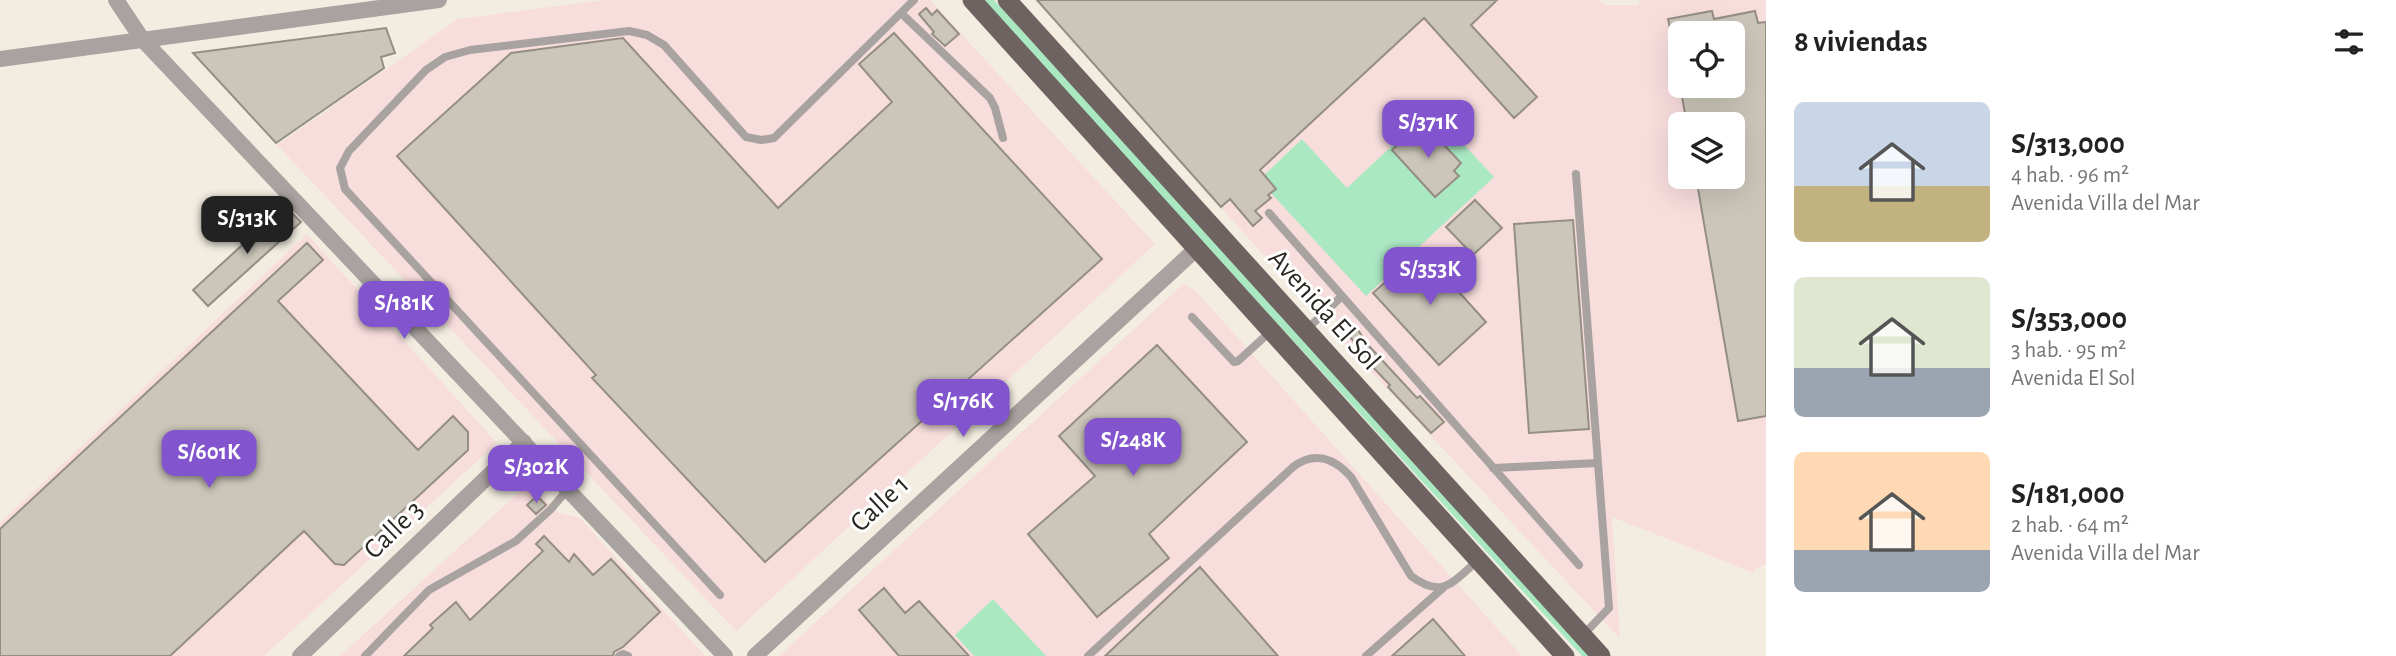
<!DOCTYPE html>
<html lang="es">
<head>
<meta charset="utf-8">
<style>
	:root { --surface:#fff; --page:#f2f2f2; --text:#222; --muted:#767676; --accent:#8254cd }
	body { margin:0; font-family:"Alegreya Sans",sans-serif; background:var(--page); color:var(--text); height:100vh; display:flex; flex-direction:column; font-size:26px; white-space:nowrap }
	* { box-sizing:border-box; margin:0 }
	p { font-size:23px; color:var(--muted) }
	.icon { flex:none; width:38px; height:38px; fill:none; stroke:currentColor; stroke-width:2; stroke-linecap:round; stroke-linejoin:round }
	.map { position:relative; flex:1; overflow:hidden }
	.sheet { display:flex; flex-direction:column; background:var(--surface); width:630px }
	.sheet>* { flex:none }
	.fabs { position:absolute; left:1668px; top:21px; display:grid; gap:14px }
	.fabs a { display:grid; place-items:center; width:77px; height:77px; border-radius:10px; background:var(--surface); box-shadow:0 7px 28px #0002; font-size:35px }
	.price { position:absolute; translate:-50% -60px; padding:0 16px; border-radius:14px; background:var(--accent); color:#fff; font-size:23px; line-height:46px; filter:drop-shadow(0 2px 4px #0008) }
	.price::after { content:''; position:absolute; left:50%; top:42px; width:21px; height:16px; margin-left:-10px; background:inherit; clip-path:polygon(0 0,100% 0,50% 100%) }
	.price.current { background:#222; color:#fff }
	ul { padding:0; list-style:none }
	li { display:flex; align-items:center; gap:21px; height:175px; padding:0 28px }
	li span { display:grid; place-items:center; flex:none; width:196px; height:140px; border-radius:10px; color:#555 }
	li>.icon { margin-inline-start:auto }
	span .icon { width:84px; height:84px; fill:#fffc; stroke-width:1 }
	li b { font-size:30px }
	h2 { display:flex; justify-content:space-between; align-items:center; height:84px; padding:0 28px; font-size:30px }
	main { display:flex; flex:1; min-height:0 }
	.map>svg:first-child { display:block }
</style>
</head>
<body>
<main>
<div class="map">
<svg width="1766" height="656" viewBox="0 0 1766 656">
	<rect width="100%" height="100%" fill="#f3ede1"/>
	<path fill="#f8dddd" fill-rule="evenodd" d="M605,0H930L1155,244L736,631L277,145L458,19Z
		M1035,0H1600L1605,5H1639V0H1766V564L1755,569L1754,573L1612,517L1620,639L1339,337L1336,319L1322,302L1305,301ZM1680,33H1732V86H1680ZM1680,124H1732V177H1680Z
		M307,234L497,443L264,656H0V523Z
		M1183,284L1194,289L1522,656H779Z
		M529,483L558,512L580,518L705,656H340Z"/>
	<path fill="#aae8c2" d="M981,0H994L1596,656H1582Z
		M1431,109L1494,177L1366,296L1259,180L1302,139L1347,188Z
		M993,599L1046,656H974L955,635Z"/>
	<path fill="#ccc6ba" stroke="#948e83" stroke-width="2" d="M1037,0H1497L1471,25L1537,97L1514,118L1424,18L1260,170L1276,189L1268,195L1271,198L1255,211L1262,218L1253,226L1230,199L1221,207Z
		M926,8L932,15L937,10L959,34L945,46L932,34L934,32L919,14Z
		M1712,11L1714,19L1755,11L1758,23L1766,22V416L1738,421L1696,177H1732V124H1687L1680,86H1732V33H1671L1668,19Z
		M386,28L395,53L381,57L384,68L276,143L193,53Z
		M894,33L1102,259L765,562L592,378L596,375L397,156L511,53L623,38L778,208L892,102L859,64Z
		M1417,127L1424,136L1430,130L1461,163L1454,171L1459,176L1435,197L1392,150Z
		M1475,200L1502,228L1473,255L1446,227Z
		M285,206L301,222L208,306L193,290Z
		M1573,220L1589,429L1529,433L1514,224Z
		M307,243L323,260L278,301L418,450L453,416L468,432V450L344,565L335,564L304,531L170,656H0V529Z
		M1421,250L1486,322L1439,365L1373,293Z
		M1358,330L1369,346L1417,398L1420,396L1444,422L1431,433L1388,387L1390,385L1367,361L1369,360L1350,337Z
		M1157,345L1247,442L1149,534L1169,558L1097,617L1028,534L1095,476L1059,436Z
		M537,496L546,505L536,514L527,505Z
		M544,536L569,562L574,554L593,575L611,559L660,612L623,647L614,652L613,656H404L433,628L430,625L456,602L470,620L543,551L536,544Z
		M1200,567L1278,656H1105Z
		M884,588L905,613L919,601L969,656H899L859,610Z
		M1433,619L1465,656H1392Z"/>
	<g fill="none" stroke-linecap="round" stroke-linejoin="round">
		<path stroke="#a8a2a0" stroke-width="8" d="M901,13L990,98L995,108L1003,138
			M1576,174L1609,608L1583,635
			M1269,213L1579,565
			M1192,317L1234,362L1238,361L1270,332
			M1306,330L1342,296
			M1493,468L1598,463
			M720,595L345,189L340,168L349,151L426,70L445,57L470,50L629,31L647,35L664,45L746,137L761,140L774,138L914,0
			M365,656L429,590L516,541L551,509L568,489
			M619,656L623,654L628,656
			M1088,656L1293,467C1315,450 1335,459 1351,477L1411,576C1442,599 1452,583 1477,561
			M1366,656L1443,588"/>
		<path stroke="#a8a2a0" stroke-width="16" d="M116,0L142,39L725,656
			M0,59L439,0
			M300,656L524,442
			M755,656L1196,249"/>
		<path stroke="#6e6360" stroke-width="19" d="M972,0L1565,656
			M1007,0L1601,656"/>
	</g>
	<g text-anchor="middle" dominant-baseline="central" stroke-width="6" stroke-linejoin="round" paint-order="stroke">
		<g font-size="28" fill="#282621" stroke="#fff">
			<text transform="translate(1324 310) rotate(48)">Avenida El Sol</text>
			<text transform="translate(880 504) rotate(-43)">Calle 1</text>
			<text transform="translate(394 530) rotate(-44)">Calle 3</text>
		</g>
	</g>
</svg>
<div class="fabs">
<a><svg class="icon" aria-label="locate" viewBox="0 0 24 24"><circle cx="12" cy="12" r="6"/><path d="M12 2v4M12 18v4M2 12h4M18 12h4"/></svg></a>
<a><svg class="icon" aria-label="layers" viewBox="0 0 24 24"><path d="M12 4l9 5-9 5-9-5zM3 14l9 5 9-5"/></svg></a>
</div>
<b class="price" style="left:1428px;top:160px">S/371K</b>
<b class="price current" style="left:247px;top:256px">S/313K</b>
<b class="price" style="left:1430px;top:307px">S/353K</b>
<b class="price" style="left:404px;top:341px">S/181K</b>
<b class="price" style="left:963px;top:439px">S/176K</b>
<b class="price" style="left:1133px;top:478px">S/248K</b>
<b class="price" style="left:209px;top:490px">S/601K</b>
<b class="price" style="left:536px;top:505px">S/302K</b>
</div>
<section class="sheet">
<h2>8 viviendas<svg class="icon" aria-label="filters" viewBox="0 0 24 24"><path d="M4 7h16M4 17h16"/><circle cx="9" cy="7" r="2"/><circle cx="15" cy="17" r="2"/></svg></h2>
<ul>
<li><span style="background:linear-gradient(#c9d6e8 60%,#c2b280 0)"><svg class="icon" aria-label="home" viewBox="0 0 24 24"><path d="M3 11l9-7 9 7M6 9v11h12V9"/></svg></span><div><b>S/313,000</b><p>4 hab. · 96 m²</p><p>Avenida Villa del Mar</p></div></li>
<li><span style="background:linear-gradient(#dfe7d0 65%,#9aa5b1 0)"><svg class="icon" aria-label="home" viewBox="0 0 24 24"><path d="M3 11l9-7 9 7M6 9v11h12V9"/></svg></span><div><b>S/353,000</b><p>3 hab. · 95 m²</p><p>Avenida El Sol</p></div></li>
<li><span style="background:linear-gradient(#ffd9b3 70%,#9aa5b1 0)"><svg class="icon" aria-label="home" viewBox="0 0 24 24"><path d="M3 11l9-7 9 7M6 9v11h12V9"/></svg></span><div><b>S/181,000</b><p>2 hab. · 64 m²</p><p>Avenida Villa del Mar</p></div></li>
</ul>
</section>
</main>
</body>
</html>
